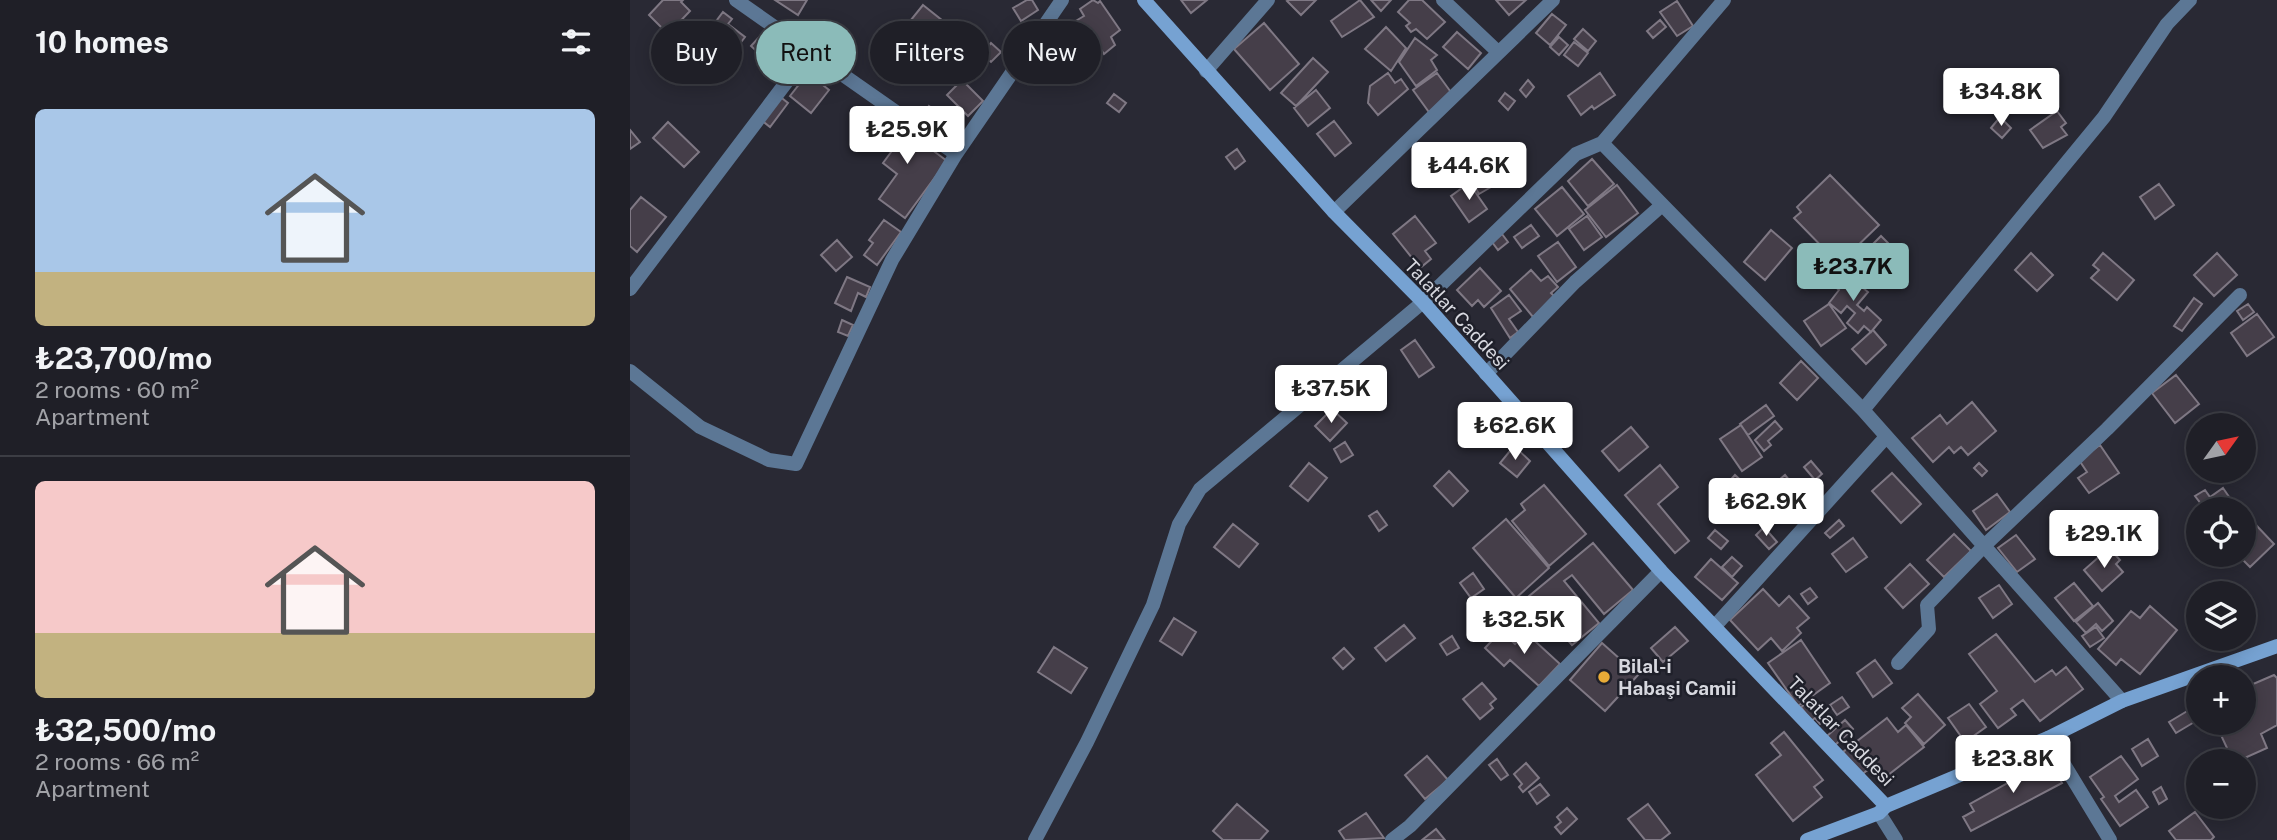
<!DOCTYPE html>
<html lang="en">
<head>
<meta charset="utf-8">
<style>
	:root { --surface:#1f1f27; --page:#27272f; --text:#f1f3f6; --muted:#a1a2a7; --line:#3c3d44; --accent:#8bbbb9 }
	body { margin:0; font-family:"Public Sans",sans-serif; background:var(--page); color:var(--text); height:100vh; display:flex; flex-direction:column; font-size:26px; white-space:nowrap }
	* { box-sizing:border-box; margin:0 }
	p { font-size:23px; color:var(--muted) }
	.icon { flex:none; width:38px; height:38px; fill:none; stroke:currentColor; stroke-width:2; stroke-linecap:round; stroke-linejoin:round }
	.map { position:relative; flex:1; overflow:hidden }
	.details { display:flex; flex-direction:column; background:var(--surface); width:630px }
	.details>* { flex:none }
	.guide { position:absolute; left:21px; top:21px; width:665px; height:63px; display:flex; gap:14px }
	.needle { width:46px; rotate:57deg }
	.controls { position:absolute; left:1556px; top:413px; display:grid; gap:14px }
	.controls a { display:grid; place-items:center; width:70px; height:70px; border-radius:50%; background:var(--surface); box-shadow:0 4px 18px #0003,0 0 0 2px var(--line); font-size:35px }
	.price { position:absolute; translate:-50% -60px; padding:0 16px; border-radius:7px; background:#fff; color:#222; font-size:23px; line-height:46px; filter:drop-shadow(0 2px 4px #0008) }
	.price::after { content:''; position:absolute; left:50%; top:42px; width:21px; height:16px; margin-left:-10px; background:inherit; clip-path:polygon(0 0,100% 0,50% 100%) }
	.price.on { background:var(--accent); color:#111 }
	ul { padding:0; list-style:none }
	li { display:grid; align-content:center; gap:14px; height:371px; padding:0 35px }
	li+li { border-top:2px solid var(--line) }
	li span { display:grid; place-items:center; height:217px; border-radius:10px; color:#555 }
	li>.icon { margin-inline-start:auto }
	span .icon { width:126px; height:126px; fill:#fffc; stroke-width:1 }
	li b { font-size:30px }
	h2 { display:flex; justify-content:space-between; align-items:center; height:84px; padding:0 35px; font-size:30px }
	.pill { padding:0 24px; border-radius:32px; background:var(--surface); box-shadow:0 4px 18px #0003,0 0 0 2px var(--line); font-size:24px; line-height:63px }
	.pill.on { background:var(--accent); color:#111 }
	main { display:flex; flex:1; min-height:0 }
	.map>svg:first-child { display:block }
</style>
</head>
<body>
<main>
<section class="details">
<h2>10 homes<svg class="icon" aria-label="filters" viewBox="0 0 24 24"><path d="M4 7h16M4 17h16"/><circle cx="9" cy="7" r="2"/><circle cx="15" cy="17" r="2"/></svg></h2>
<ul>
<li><span style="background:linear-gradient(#a9c7e8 75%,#c2b280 0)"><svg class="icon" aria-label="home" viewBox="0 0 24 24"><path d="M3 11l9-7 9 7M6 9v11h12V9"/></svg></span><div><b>₺23,700/mo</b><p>2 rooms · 60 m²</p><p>Apartment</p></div></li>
<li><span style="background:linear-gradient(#f6c9c9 70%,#c2b280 0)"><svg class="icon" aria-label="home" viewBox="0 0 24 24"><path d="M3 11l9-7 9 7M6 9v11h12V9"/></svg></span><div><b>₺32,500/mo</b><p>2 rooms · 66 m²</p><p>Apartment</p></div></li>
</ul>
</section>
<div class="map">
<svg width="1647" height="840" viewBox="0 0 1647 840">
	<rect width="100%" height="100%" fill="#292934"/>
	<path fill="#453e49" stroke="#7f7884" stroke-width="2" d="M33,0H53L51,2L60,11L38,34L19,15Z
		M145,0H177L168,15Z
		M397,0H402L408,10L391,21L383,8Z
		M463,0L468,3L470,1L490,30L481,37L485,45L474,54L470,48L461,52L459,49L450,53L437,34L447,26L444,22L454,16L450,9Z
		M551,0H577L561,13Z
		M659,0H686L671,15L657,1Z
		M730,0L744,17L712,37L701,21Z
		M741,0H761L751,11Z
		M779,0H792L815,22L797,39L786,29L781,32L776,26L780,23L768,12Z
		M866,0H896L879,15Z
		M1047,1L1063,26L1047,36L1030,12Z
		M293,5L313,21L292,48L272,31Z
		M93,12L102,19L98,24L115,37L98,59L72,40Z
		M922,14L936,25L920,45L906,33Z
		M1030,20L1036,27L1023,38L1017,31Z
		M634,23L669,64L640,90L604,49Z
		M331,27L352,48L336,65L314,44Z
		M756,27L776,48L761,71L735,49Z
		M953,29L966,41L958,51L944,39Z
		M134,32L166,61L153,75L121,46Z
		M827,32L851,53L838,69L813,47Z
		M929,37L938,45L929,55L920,47Z
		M785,38L807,55L801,60L807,70L786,86L769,62Z
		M944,42L958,53L948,66L934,55Z
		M361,43L371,52L361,62L352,54Z
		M683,58L698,72L666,106L651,93Z
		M178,73L199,90L181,113L160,96Z
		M758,73L765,83L771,79L778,89L748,115L738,103L740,86Z
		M807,73L823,95L801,115L783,90Z
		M970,73L985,95L964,109L962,106L951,115L938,96Z
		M332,80L353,101L338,116L317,95Z
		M898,80L904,87L896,97L890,90Z
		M686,90L700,108L678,126L664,108Z
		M875,93L885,101L878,110L869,101Z
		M484,94L496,103L489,112L477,103Z
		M148,95L158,103L140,127L130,119Z
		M299,106L305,110L296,124L290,120Z
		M247,109L317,161L275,218L249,199L267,174L253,163L267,144L238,122Z
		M1427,111L1436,123L1431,127L1437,135L1413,148L1400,130Z
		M1370,117L1381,128L1372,138L1361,128Z
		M704,121L721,143L705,156L687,134Z
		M38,122L69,152L54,167L23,138Z
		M0,130L10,142L0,149Z
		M607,149L615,161L605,169L596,157Z
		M851,155L868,183L849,194L833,166Z
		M962,159L984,184L958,206L938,181Z
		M1200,175L1249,225L1219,254L1215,249L1204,259L1164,218L1171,212L1167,207Z
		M839,183L857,209L839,222L821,196Z
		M1529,184L1544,205L1525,219L1510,197Z
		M987,185L1008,213L976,237L955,210Z
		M932,187L954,214L927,236L905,209Z
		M11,197L36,217L7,252L0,246V210Z
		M785,216L806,243L795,251L801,259L790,268L763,234Z
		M957,216L972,237L954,250L939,229Z
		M254,220L271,232L247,265L234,255L243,243L239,240Z
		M901,225L909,236L892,248L884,237Z
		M1141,230L1162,248L1135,280L1114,262Z
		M872,234L878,242L868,250L862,242Z
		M1251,236L1275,260L1261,274L1258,270L1248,280L1228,259Z
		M207,240L222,257L206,271L191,255Z
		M928,242L946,267L927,282L908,256Z
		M1401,253L1423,275L1407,291L1385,270Z
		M1473,253L1504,280L1487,300L1461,278L1469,270L1463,265Z
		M1587,253L1607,275L1584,296L1564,275Z
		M850,268L871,291L854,307L848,300L842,306L827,290Z
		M901,270L911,281L918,276L928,287L921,293L926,298L903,317L880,289Z
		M1213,271L1238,292L1227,305L1234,311L1237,307L1251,320L1241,332L1234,326L1228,333L1217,323L1225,313L1217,306L1211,313L1199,303L1209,290L1202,284Z
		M217,277L240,287L236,297L228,293L221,311L205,303Z
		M879,295L891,311L879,319L888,332L880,338L861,308Z
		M1564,298L1572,304L1552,331L1544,326Z
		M1199,304L1216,328L1191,346L1174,321Z
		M1618,304L1624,312L1613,320L1607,311Z
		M1627,314L1644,337L1617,356L1601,333Z
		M212,320L223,325L218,336L208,332Z
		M1243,330L1256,345L1236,364L1222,349Z
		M785,340L804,367L789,377L771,350Z
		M1171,361L1188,378L1167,400L1150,383Z
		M1546,375L1569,404L1545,423L1522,393Z
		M1342,402L1366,431L1338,455L1331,447L1324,453L1319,447L1303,462L1282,438L1310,415L1317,424Z
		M1136,405L1144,416L1118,435L1110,424Z
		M702,409L717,423L700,441L685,426Z
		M1145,421L1152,429L1138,441L1141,445L1134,451L1125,440Z
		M1111,425L1132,457L1112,471L1090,439Z
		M1001,427L1018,447L989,471L972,451Z
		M715,442L723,455L711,462L704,449Z
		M1470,445L1489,473L1459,493L1448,478L1457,472L1449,460Z
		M884,446L900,461L887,477L870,463Z
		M1181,461L1192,474L1185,480L1174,467Z
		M679,463L697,478L678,501L660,486Z
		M1349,463L1357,471L1352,476L1344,468Z
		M1030,465L1048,487L1028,504L1059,541L1045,553L995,495Z
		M819,471L838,491L823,506L804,486Z
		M1262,473L1291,504L1271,523L1242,491Z
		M1105,475L1128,496L1109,517L1086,496Z
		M1155,475L1177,502L1154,520L1133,493Z
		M914,485L956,534L919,566L882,521L895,510L891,504Z
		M1593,488L1604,504L1600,506L1602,509H1575L1565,496L1575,490L1580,497Z
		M1367,494L1380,512L1356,530L1343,511Z
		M747,511L757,525L749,531L739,516Z
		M876,519L919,568L886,598L843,548Z
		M1209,520L1214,526L1200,538L1195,533Z
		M603,524L628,544L609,567L584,547Z
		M1625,524L1644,544L1620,567L1608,555H1614V534Z
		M1134,527L1147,542L1139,549L1126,535Z
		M1085,530L1098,541L1091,549L1078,538Z
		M1324,534L1341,551L1314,577L1297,560Z
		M1386,535L1405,559L1387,572L1368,548Z
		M1223,538L1237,557L1216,572L1202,554Z
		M963,543L1003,590L974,614L942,575L934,581L969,623L942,645L935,637L933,639L898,597Z
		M1479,548L1490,560L1486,564L1493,572L1472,591L1454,570Z
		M1102,557L1112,566L1102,577L1092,567Z
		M1081,559L1108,583L1092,600L1065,577Z
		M1280,564L1299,584L1273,608L1255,588Z
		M843,573L854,589L841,598L830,583Z
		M1444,583L1463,606L1444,621L1425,598Z
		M1601,583L1608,593H1586Z
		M1369,585L1382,604L1363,618L1349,598Z
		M1180,588L1187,597L1178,604L1171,594Z
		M1133,589L1149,606L1159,596L1179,618L1167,628L1171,633L1152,651L1141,638L1128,650L1100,620Z
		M1468,603L1483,621L1472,631L1466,624L1456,633L1446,622Z
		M1520,606L1547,630L1510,674L1491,659L1486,665L1468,649L1501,611L1510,618Z
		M544,618L566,632L552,655L530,641Z
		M774,625L785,638L756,661L745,648Z
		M1045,627L1058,641L1033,662L1021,648Z
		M1466,627L1474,638L1460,647L1452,636Z
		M871,631L885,644L895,632L930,664L909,686L880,660L874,666L855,648Z
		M1366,634L1405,682L1422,670L1426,675L1436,667L1453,689L1410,721L1393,700L1381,709L1386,715L1368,728L1350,704L1367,691L1339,654Z
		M822,636L829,648L817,655L810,644Z
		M1171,640L1200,683L1168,706L1138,663Z
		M972,643L1008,675L975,711L940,680Z
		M424,647L457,668L441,693L408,672Z
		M714,648L724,659L713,669L703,658Z
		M1245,660L1262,683L1243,697L1227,673Z
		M1644,675L1647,678V725L1631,734L1637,748L1608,761H1603L1590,733L1597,725L1589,728L1583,723H1614V688Z
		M852,683L866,699L860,704L863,708L850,719L833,699Z
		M1288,694L1315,725L1294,744L1275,723L1281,717L1272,708Z
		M1212,697L1219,707L1207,715L1200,705Z
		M1184,698L1198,718L1190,724L1185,718L1181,721L1171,707Z
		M1339,704L1356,727L1335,742L1318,718Z
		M1559,710L1566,721L1546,733L1539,722Z
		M1257,718L1268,732L1276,725L1294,747L1253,779L1243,766L1231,775L1213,752Z
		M1215,720L1223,729L1205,745L1197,736Z
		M1154,732L1193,780L1184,787L1192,797L1163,821L1126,775L1151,755L1141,743Z
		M1518,739L1528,756L1512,766L1502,749Z
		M797,756L818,780L795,799L775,775Z
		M1491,756L1508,779L1485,796L1489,802L1506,790L1518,807L1490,826L1471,799L1474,797L1460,777Z
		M867,759L878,775L871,780L859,765Z
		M1419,760L1432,783L1341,831L1333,817L1344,811L1340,804Z
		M896,763L909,778L893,792L889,787L892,784L884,774Z
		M910,784L919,795L907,804L899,792Z
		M1531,787L1537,799L1529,804L1523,792Z
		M607,804L638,831L630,840H593L583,831Z
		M1018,804L1040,833L1031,840H1015L998,819Z
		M937,808L947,819L931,834L925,827L931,822L927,817Z
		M1565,812L1584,837L1581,840H1546L1539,831Z
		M736,813L754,838L715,840L709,831Z
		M806,829L815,840H792Z"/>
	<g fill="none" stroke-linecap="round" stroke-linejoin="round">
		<path stroke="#5c7795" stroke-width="14" d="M106,0L326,154
			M813,0L868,52
			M576,71L638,0
			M972,143L1233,410L1492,701
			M704,212L923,0
			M0,289L180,51
			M0,371L70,427L139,460L166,464L262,260L326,154L432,0
			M856,374L945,282L1031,206
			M1233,410L1474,117L1537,24L1560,0
			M1085,626L1256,437
			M1268,663L1299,629L1297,605L1354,546L1477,429L1610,295
			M1418,738L1480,840
			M1249,813L1266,840
			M405,840L457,742L523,605L549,524L570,489L793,302L946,154L972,143L1094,0
			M762,840L780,826L1031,571"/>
		<path stroke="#76a2d2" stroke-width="14" d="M514,0L704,212L793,302L1031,571L1256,806
			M1177,840L1249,813L1256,806L1418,738L1492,701L1647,646"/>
	</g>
	<circle fill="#e8ab37" stroke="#1f202a" stroke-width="2.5" cx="974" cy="677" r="7"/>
	<g text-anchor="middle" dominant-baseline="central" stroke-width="5" stroke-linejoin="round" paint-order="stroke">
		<g font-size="19" fill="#d7d8df" stroke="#1f202a">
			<text transform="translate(827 314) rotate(47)">Talatlar Caddesi</text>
			<text transform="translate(1211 731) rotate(46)">Talatlar Caddesi</text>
		</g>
		<g font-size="19" font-weight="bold" fill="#d7d8df" stroke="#1f202a" text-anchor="start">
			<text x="988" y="666">Bilal-i<tspan x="988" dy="22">Habaşi Camii</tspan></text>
		</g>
	</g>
</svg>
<div class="controls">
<a><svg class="needle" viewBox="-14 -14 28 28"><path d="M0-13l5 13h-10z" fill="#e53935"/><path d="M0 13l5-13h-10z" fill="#a1a2a7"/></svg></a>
<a><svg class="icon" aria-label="locate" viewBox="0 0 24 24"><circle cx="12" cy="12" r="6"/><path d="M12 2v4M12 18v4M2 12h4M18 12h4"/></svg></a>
<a><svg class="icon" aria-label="layers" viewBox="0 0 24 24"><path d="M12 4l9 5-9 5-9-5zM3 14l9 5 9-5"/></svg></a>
<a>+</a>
<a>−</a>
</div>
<b class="price" style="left:1371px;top:128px">₺34.8K</b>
<b class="price" style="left:277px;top:166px">₺25.9K</b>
<b class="price" style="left:839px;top:202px">₺44.6K</b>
<b class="price on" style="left:1223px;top:303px">₺23.7K</b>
<b class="price" style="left:701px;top:425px">₺37.5K</b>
<b class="price" style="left:885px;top:462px">₺62.6K</b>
<b class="price" style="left:1136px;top:538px">₺62.9K</b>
<b class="price" style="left:1474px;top:570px">₺29.1K</b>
<b class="price" style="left:894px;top:656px">₺32.5K</b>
<b class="price" style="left:1383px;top:795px">₺23.8K</b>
<div class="guide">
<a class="pill">Buy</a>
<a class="pill on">Rent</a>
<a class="pill">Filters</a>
<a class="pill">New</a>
</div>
</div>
</main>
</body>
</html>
